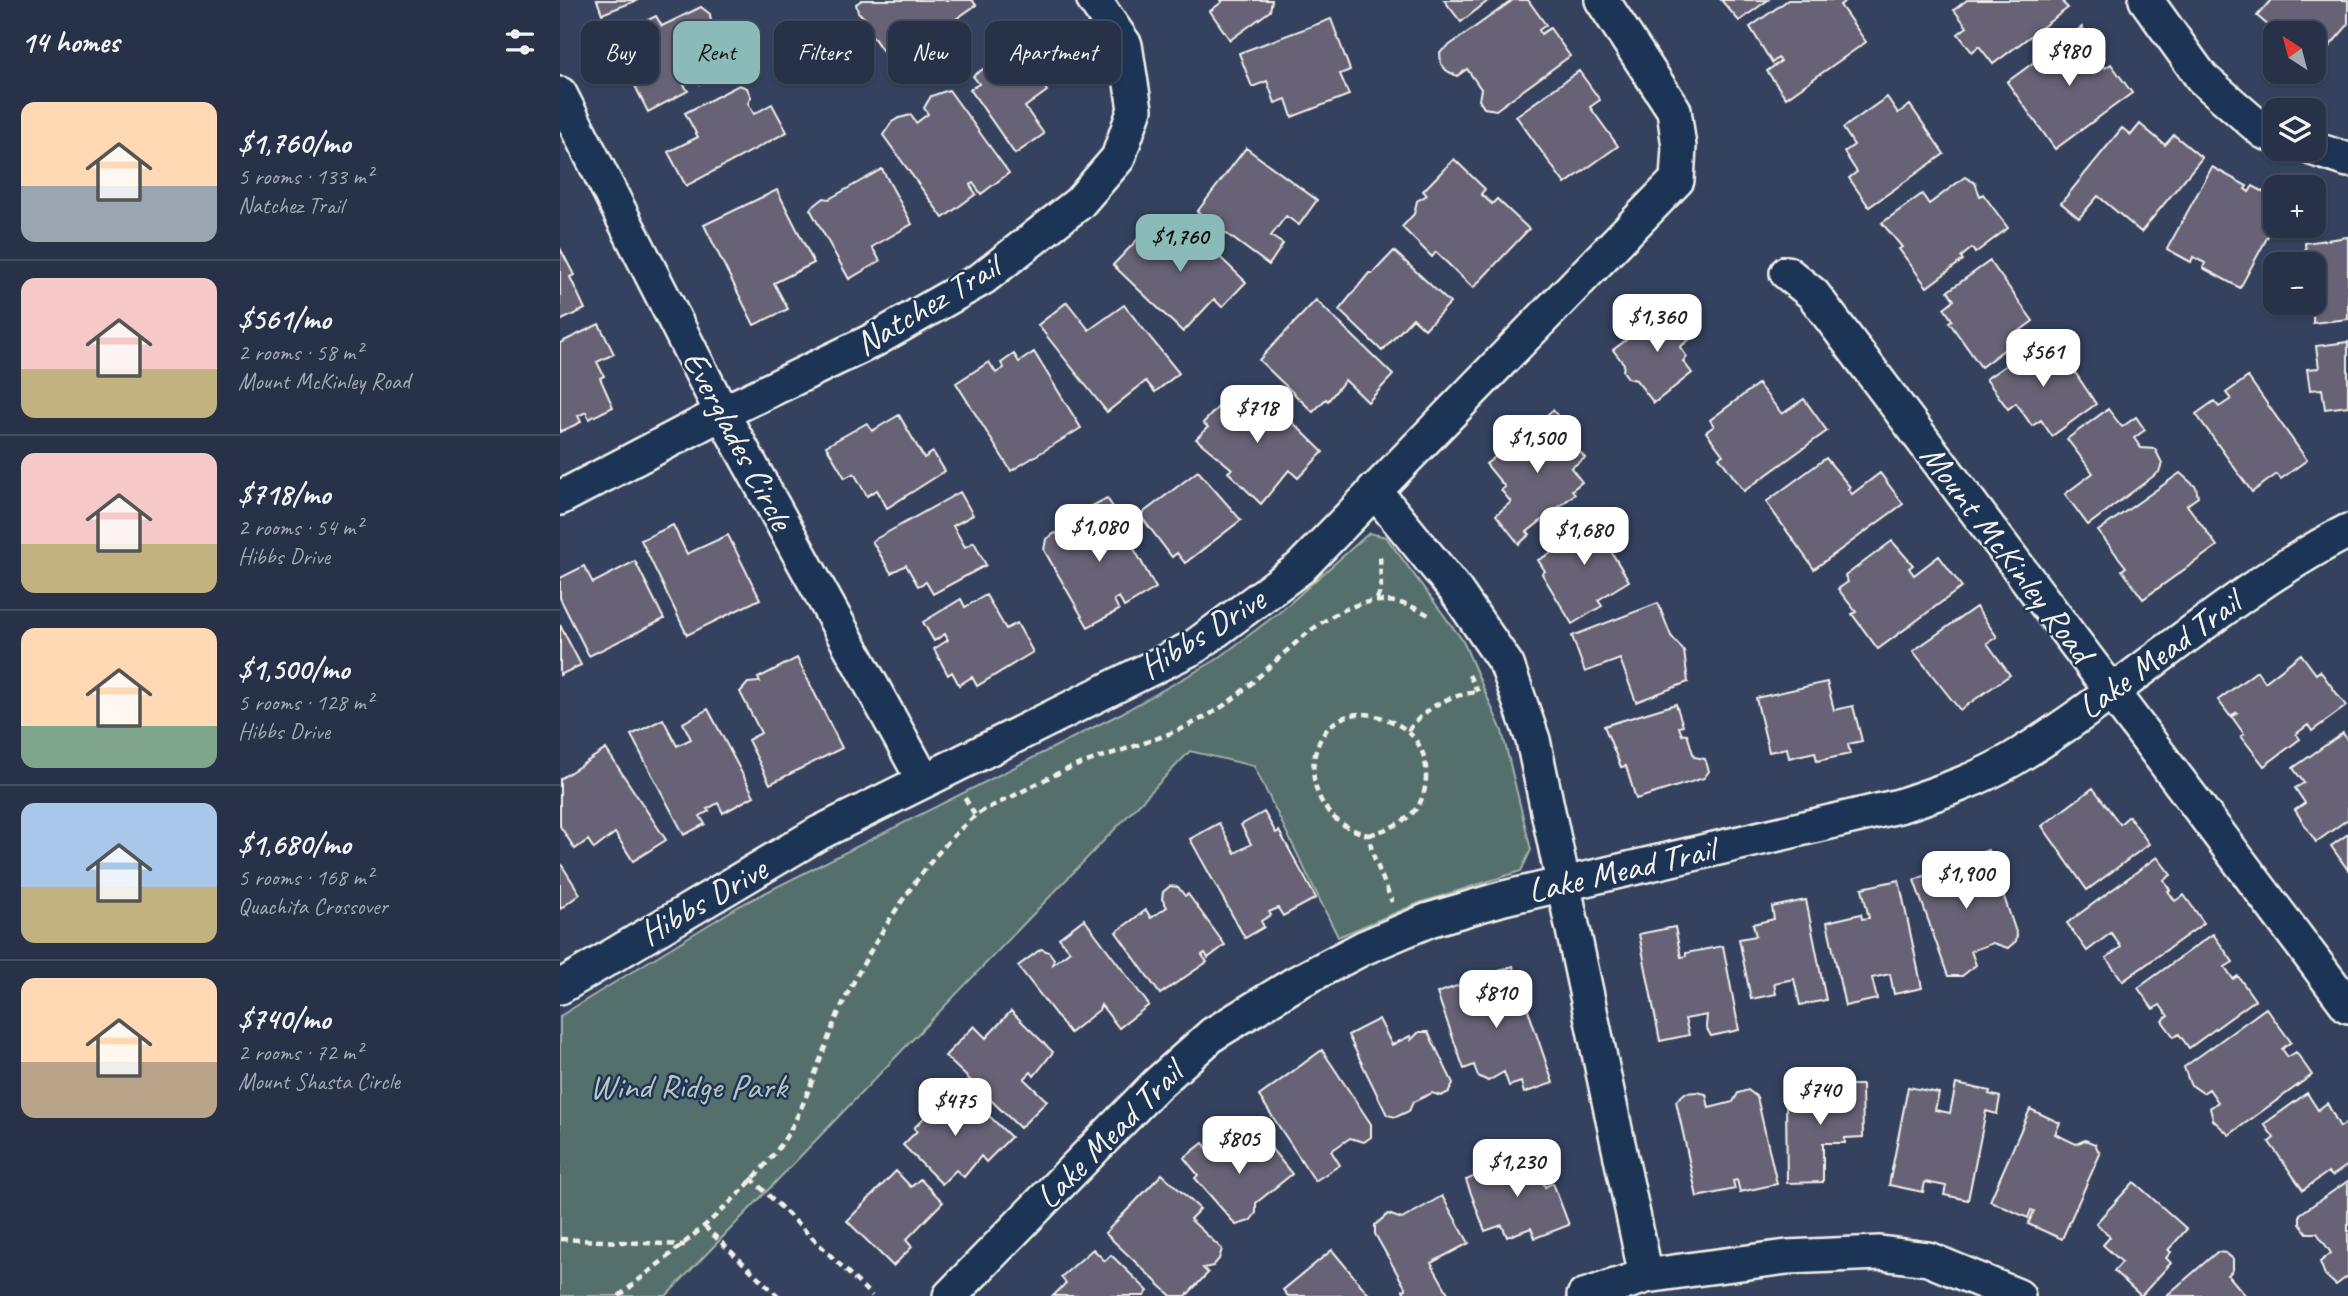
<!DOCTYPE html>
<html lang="en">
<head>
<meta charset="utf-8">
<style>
	:root { --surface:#273248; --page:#333e52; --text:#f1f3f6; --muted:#a4aab4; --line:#434d60; --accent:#8bbbb9 }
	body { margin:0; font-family:Caveat,sans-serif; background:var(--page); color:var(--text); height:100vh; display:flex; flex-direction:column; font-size:26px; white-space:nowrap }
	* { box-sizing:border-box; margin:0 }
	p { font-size:23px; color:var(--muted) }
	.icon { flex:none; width:38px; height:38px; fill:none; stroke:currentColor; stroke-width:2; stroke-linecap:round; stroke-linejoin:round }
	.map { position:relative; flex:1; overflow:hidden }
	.sheet { display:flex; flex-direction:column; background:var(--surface); width:560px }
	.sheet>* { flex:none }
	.banner { position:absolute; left:21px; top:21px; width:665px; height:63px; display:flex; gap:14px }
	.needle { width:46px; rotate:324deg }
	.controls { position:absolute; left:1703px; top:21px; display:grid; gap:14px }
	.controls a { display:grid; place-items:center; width:63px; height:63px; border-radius:14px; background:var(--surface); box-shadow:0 2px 5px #0004,0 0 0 2px var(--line); font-size:35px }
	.price { position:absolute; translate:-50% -60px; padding:0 16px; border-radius:14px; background:#fff; color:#222; font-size:23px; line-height:46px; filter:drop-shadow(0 2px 4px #0008) }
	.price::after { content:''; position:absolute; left:50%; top:42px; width:21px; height:16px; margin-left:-10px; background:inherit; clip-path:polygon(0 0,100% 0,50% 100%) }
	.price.on { background:var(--accent); color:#111 }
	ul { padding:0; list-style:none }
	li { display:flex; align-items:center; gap:21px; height:175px; padding:0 21px }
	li+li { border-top:2px solid var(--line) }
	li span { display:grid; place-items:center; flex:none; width:196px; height:140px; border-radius:14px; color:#555 }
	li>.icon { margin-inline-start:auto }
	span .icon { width:84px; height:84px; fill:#fffc; stroke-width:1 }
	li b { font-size:30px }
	h2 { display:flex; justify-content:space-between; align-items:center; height:84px; padding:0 21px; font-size:30px }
	.tag { padding:0 24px; border-radius:14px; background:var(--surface); box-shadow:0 2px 5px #0004,0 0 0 2px var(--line); font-size:24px; line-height:63px }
	.tag.on { background:var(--accent); color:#111 }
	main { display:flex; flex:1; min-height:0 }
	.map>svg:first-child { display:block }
</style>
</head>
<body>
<main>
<section class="sheet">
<h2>14 homes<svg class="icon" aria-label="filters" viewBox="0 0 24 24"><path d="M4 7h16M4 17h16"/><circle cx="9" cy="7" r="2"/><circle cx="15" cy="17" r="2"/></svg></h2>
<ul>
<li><span style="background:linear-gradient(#ffd9b3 60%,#9aa5b1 0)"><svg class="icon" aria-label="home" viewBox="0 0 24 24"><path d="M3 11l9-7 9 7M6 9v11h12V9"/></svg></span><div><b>$1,760/mo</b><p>5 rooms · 133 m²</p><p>Natchez Trail</p></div></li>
<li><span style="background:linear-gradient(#f6c9c9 65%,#c2b280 0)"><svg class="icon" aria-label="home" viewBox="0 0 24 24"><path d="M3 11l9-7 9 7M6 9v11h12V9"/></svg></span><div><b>$561/mo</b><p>2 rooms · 58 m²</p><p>Mount McKinley Road</p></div></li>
<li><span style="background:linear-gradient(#f6c9c9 65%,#c2b280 0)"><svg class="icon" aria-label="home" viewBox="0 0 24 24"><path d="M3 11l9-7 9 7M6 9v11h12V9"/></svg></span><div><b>$718/mo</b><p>2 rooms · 54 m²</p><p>Hibbs Drive</p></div></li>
<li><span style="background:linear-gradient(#ffd9b3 70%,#7fa58c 0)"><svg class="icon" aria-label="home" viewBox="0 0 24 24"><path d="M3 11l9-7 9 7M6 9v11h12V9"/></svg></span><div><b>$1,500/mo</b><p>5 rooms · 128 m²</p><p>Hibbs Drive</p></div></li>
<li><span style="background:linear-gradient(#a9c7e8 60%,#c2b280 0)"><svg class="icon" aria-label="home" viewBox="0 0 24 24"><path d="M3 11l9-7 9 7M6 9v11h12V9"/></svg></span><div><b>$1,680/mo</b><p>5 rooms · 168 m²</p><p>Quachita Crossover</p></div></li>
<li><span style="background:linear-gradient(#ffd9b3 60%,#b9a48a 0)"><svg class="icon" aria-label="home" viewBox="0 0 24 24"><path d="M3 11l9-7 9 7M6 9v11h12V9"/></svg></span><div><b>$740/mo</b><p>2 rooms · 72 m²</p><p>Mount Shasta Circle</p></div></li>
</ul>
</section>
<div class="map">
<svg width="1788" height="1296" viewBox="0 0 1788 1296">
	<rect width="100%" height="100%" fill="#344260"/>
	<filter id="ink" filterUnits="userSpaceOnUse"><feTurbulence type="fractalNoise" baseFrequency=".0143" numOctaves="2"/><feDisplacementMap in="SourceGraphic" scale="14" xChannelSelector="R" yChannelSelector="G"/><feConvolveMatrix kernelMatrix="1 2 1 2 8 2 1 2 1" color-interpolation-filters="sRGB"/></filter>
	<g filter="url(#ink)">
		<path fill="#556f6c" stroke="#a4b0aa" stroke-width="2" d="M809,533L826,537L903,641L942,731L971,850L961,871L859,903L778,937L694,766L630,751L106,1296H0V1016L179,906L560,714L656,660L721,611Z"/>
		<path fill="#686276" stroke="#f4f1e8" stroke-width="2" d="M37,0H78L42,14Z
			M302,0H412L416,5L332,64L306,27L310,23L298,12L296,4Z
			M661,0H712L710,11L670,40L650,11L662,2Z
			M884,0H929L901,22Z
			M953,0H968L986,25L979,30L981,34L990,28L1010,56L936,110L924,108L919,100L921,89L907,69L897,76L887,71L881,64L880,52Z
			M1161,0H1208L1179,21Z
			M1228,0H1287L1280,5L1306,42L1226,98L1207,71L1221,61L1218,58L1212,63L1190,27Z
			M1407,0H1505L1503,3L1508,8L1433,64L1419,46L1412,52L1398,34L1407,27L1394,10Z
			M1711,0H1788V25L1762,55L1754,48V33H1746L1738,26L1732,33H1717L1697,16Z
			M141,7L150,14L152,29L158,26L178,64L140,84L137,78L124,85L128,91L88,112L51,38L96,16L102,26Z
			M771,19L790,70L780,74L789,95L732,117L726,99L715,103L707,81L692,87L679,53Z
			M1522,27L1544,58L1540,61L1545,68L1551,64L1572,93L1495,149L1447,82Z
			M467,28L498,72L482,83L487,91L465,107L484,134L455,154L410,89L419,84L413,76L448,52L443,45Z
			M1019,71L1040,100L1030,107L1058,146L1005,184L956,116Z
			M179,85L187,88L191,97L188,103L194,114L212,104L227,132L126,186L108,152L138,137L125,113Z
			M389,90L449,173L421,194L413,183L410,185L416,194L383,218L323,135L332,122L339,118L351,115L356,123L368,114L364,108L371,96Z
			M1327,97L1338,113L1350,105L1384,154L1309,207L1289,178L1297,172L1284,152L1294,145L1283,128Z
			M1580,124L1605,145L1614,135L1642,158L1581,232L1538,196L1519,218L1501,203L1562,128L1571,135Z
			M686,148L757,200L739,225L726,216L711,236L723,244L709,265L637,212Z
			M894,159L925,189L921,194L932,204L937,199L969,229L913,288L876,252L872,257L842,227L854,214L857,201L867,195L863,191Z
			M1652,167L1687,186L1685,189L1689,192L1693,186L1715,198V223L1680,288L1643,268L1645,263L1633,257L1631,262L1607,249Z
			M322,169L352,224L312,247L320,261L289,279L250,209L264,198L269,199Z
			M1405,177L1415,183L1420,196L1423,194L1448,228L1415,253L1412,248L1401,257L1403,260L1367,287L1339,249L1342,247L1322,223L1362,194L1369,204Z
			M217,190L254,263L214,283L228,309L194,325L144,225Z
			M618,217L686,282L662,307L654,299L623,332L553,265L578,239L590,251L594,247L588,242L601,229L604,232Z
			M1788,237V319L1753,323L1754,264H1747L1745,243Z
			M0,248L14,275L10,277L25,309L0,321Z
			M834,251L890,303L865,329L853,318L822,351L779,310L809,273H813Z
			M1430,261L1473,321L1446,341L1449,346L1421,367L1389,322L1392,320L1384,308L1394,300L1388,291Z
			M756,300L833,375L808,402L785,380L768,401L766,399L753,412L699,360Z
			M507,302L529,330L564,305L619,373L595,392L586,381L547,412L478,325Z
			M1112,305L1135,335L1120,347L1127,357L1123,361L1132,373L1094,403L1076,380L1068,378L1063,371L1064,364L1053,350Z
			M39,324L54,354L37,362L44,376L40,378L53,407L29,419L26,412L18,416L21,422L0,432V343Z
			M1495,342L1536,404L1492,436L1481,420L1472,426L1456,403L1448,409L1426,379L1462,354L1468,362Z
			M1788,342V406L1765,409L1762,389L1750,390L1747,369L1759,368L1756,346Z
			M474,352L521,428L451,471L396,383L429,362L436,373L444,368L441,363L454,354L459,362Z
			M1688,377L1747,460L1721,479L1717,474L1692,492L1636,414L1654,401L1659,407L1671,399L1666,393Z
			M1198,384L1222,414L1244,399L1267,431L1184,491L1159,457L1163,455L1146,432L1154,426L1150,420Z
			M681,389L714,420L722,412L763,452L738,478L729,470L701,504L668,472L672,469L636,439L648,427L643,423L660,405L663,408L668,396Z
			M1548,409L1562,427L1576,417L1585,430L1574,438L1581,448L1595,449L1602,463L1599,472L1528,525L1505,494L1533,473L1507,439Z
			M993,410L1013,435L1009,438L1025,458L1011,468L1022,482L1012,490L1015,494L967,532L970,534L959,544L936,515L951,502L941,490L945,487L926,464L947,448L952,455L960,448L955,441Z
			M339,415L364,458L373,452L385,471L327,508L317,490L307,496L294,473L285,478L266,446L307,423L312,431Z
			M1266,458L1290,487L1288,489L1292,494L1320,473L1343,504L1254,569L1206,502Z
			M638,471L681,520L625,563L617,553L612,557L580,515Z
			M1620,473L1636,487L1638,497L1627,505L1657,546L1583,599L1562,570L1566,567L1538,531Z
			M400,492L413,515L393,526L405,547L414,542L426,565L373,594L366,582L358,586L346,565L331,573L312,541Z
			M547,498L572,536L568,538L596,588L564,607L559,597L554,600L559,610L528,627L484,550L486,539L495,533L507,537L528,525L521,512Z
			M1053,515L1067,538L1049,548L1069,581L1038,600L1042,606L1012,624L982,574L985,571L978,560L991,553L986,544L1032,517L1037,525Z
			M113,525L127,554L168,535L200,599L127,635L81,540Z
			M1332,541L1353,565L1349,568L1354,575L1379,556L1402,587L1318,649L1292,614L1296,612L1278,589L1288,582L1285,576Z
			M75,561L104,619L29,656L0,598V578L24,566L33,583Z
			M426,595L446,629L457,623L473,652L417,686L412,677L399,685L392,672L388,675L374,649L388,640L385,634L374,641L363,622L401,599L405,607Z
			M1098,603L1111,636L1124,651L1128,682L1076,702L1060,659L1025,672L1012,636Z
			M1416,607L1437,637L1427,643L1450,675L1400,710L1353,651Z
			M0,625L21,665L0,675Z
			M1741,654L1756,674L1760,671L1786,706L1752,731L1748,725L1736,734L1740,739L1704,766L1681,736L1684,734L1672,717L1678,712L1670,716L1658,700L1697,671L1705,682Z
			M237,658L282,748L210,784L188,740L201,733L180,692L188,683L200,682L198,678Z
			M1267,682L1274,710L1293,706L1302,741L1288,744L1290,754L1257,761L1255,752L1229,758L1227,748L1209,752L1196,698Z
			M1116,704L1123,726L1119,727L1122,735L1127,734L1134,757L1145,759L1149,771L1144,778L1076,799L1066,766L1061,767L1044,726Z
			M148,709L194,796L163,813L158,803L147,809L149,811L140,816L145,824L124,835L71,735L103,719L117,746L131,739L123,723Z
			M1783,733L1788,741V819L1756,842L1735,810L1745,803L1735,788L1744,783L1733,768Z
			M46,749L106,840L73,861L55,833L34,849L28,840L15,849L0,826V779Z
			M1533,788L1560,824L1569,816L1589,844L1527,890L1482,826Z
			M704,812L716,833L719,831L756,898L723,916L718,908L709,912L711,915L701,921L704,927L685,938L630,839L659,823L675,853L691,844L681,825Z
			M1788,834V870L1771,846Z
			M1428,850L1457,935L1456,941L1448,948L1433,943L1411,951L1416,965L1402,976H1388L1354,880Z
			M1597,857L1611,875L1604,880L1610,890L1608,891L1615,901L1624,895L1644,923L1563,981L1546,958L1561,947L1551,933L1527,951L1507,923Z
			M1,864L20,894L0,909V865Z
			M1339,880L1362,988L1334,994L1330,974L1312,978L1317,999L1285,1006L1267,922L1301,914L1302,919L1309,918L1302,888Z
			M610,886L618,887L625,896L628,894L665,945L648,958L645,953L642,955L647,962L600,994L556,932L586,910L591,918L607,907L602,899L603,892Z
			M1246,900L1266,1000L1240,1005L1234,979L1214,983L1216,994L1191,999L1179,939L1196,936L1193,924L1214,919L1212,907Z
			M524,919L589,1005L559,1028L541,1005L539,1010L510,1033L458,966L481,949L489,952L494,959L493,964L510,951L499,938Z
			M1115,927L1121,957L1126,956V953L1163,946L1179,1030L1151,1036L1146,1027L1147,1015L1125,1019L1129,1035L1100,1041L1079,934Z
			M1653,934L1673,962L1665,967L1673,979L1678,976L1695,1000L1629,1048L1619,1034L1614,1037L1602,1021L1608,1016L1600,1005L1593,1009L1578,988Z
			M953,966L993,1083L964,1093L961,1082L949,1086L944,1072L928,1081L918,1076L914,1065L904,1069L877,993Z
			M1706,1008L1731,1042L1722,1049L1728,1057L1736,1052L1752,1075L1669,1135L1653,1120L1650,1108L1658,1102L1649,1089L1643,1093L1630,1084L1624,1067Z
			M451,1011L493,1052L474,1076L471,1072L464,1079L487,1101L460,1128L385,1056L414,1026L426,1038Z
			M819,1019L832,1045L850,1036L851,1040L859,1032H868L893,1083L889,1092L881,1096L872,1093L853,1102L849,1111L836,1117L827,1115L788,1035Z
			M762,1050L811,1124V1137L804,1142L790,1138L771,1151L780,1165L755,1181L699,1096Z
			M1261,1080H1275L1279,1085H1302L1303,1137L1285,1138V1143H1263V1182L1227,1183L1226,1101H1235V1092H1255V1086Z
			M1396,1084L1430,1091L1429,1094L1440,1097L1437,1114L1426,1111L1408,1200L1384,1195L1386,1186L1365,1182L1363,1192L1329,1185L1348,1087L1379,1093L1375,1110L1390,1113Z
			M391,1090L414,1112L420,1107L451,1137L426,1162L421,1156L404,1177L396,1170L382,1184L343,1145L357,1131L354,1128Z
			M1188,1090L1197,1097L1217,1184L1180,1192L1177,1180L1173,1181L1175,1189L1137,1197L1116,1101L1125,1093L1137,1092L1146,1094L1149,1108L1173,1102L1178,1093Z
			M1747,1093L1758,1110L1767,1103L1780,1127L1788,1122V1165L1772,1176L1768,1172L1743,1190L1709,1142L1714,1138L1704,1124Z
			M1470,1109L1500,1123L1495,1134L1516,1144L1525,1140L1535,1144L1540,1154L1502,1239L1468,1224L1474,1211L1471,1210L1468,1218L1430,1201Z
			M698,1132L732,1174L696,1203V1213L690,1221L676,1225L635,1178L638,1175L624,1158L643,1143L648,1149L653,1144L664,1157Z
			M972,1152L985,1187L993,1183L1009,1225L975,1238L971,1228L947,1237L942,1225L925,1231L906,1180Z
			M336,1171L351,1187L360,1179L383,1202L346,1240L352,1247L333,1266L287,1221Z
			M602,1174L640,1209L630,1219L662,1249L659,1259L653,1266L643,1268L648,1273L626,1296H611L545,1233Z
			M1788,1181V1276L1776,1285L1765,1275L1760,1262L1771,1253L1757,1233H1747L1740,1224V1214Z
			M1574,1182L1627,1229L1608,1250L1611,1252L1606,1258L1611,1263L1581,1296L1554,1271L1562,1262L1543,1245L1550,1237L1536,1223Z
			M882,1196L909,1243L871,1263L888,1293L882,1296H846L843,1290L846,1289L815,1234V1225L828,1214L842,1219Z
			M533,1249L545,1261L551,1255L588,1291L584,1296H493L506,1283L501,1277Z
			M772,1250L810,1296H728L723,1290Z
			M1657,1252L1666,1253L1673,1259V1270L1668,1275L1686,1296H1606Z"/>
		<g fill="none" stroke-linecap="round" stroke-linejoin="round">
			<defs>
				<path id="minor" d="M1586,0L1642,78L1704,132L1715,136
					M0,94L162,413L364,781
					M1754,149L1788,160
					M1227,273L1253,294L1788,1006
					M814,490L894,588L947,665L973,740L1086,1276
					M0,498L162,413L316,339L423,278L519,203L558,158L575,109L565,45L534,0
					M0,987L259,833L634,647L740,568L1117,180L1119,147L1114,110L1042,0
					M390,1296L596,1085L653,1034L736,983L803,948L869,920L944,898L1339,806C1378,793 1418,780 1453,759C1569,689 1667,593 1788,531
					M1024,1296L1086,1276L1142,1268L1227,1257L1320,1253L1368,1259L1458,1296"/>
			</defs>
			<use href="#minor" stroke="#f4f1e8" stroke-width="38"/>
			<path stroke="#f4f1e8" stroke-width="4.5" stroke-dasharray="7 5" stroke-linecap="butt" d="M817,599L821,589L820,552
				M909,675L918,692
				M848,731C867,706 887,696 917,692
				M405,798L415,815
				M809,835C841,825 865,814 866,777C867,764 864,753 857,742C848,729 837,723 823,718C745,690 722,816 809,835L812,852L832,902
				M191,1178L312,1296
				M144,1226L218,1296
				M0,1239L125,1245
				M59,1296C115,1250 173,1208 217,1150C247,1111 262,1046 284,1001C312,943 365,857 414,817C426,807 445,801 459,793C477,784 496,773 515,766C567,747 620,736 666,704C727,660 787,564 870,616"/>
			<use href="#minor" stroke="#1d3557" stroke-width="33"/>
		</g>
	</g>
	<g text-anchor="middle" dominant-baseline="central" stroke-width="5" stroke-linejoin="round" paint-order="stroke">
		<g font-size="35" fill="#f4f1e8" stroke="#1d3557">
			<text transform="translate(367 305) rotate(-31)">Natchez Trail</text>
			<text transform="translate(178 440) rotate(62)">Everglades Circle</text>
			<text transform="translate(1447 553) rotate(53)">Mount McKinley Road</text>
			<text transform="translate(642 633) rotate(-32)">Hibbs Drive</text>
			<text transform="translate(1599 655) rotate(-36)">Lake Mead Trail</text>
			<text transform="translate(1061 870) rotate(-13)">Lake Mead Trail</text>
			<text transform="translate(143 901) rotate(-30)">Hibbs Drive</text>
			<text transform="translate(549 1135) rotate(-45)">Lake Mead Trail</text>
		</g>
		<g font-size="35" fill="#bcc4bd" stroke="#1d3557">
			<text x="128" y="1086">Wind Ridge Park</text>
		</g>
	</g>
</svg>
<div class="controls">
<a><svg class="needle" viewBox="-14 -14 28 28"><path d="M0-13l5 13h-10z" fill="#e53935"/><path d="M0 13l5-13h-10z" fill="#a4aab4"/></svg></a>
<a><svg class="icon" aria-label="layers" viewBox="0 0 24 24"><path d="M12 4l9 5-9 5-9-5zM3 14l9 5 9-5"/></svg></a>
<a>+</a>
<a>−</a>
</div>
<b class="price" style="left:1509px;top:88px">$980</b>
<b class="price on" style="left:620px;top:274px">$1,760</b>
<b class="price" style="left:1097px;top:354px">$1,360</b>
<b class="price" style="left:1483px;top:389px">$561</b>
<b class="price" style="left:697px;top:445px">$718</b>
<b class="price" style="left:977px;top:475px">$1,500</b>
<b class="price" style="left:539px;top:564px">$1,080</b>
<b class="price" style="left:1024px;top:567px">$1,680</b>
<b class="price" style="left:1406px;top:911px">$1,900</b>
<b class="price" style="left:936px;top:1030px">$810</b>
<b class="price" style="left:1260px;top:1127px">$740</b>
<b class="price" style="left:395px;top:1138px">$475</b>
<b class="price" style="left:679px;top:1176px">$805</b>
<b class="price" style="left:957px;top:1199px">$1,230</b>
<div class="banner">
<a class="tag">Buy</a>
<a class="tag on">Rent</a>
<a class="tag">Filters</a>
<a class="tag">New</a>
<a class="tag">Apartment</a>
</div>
</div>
</main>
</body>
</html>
